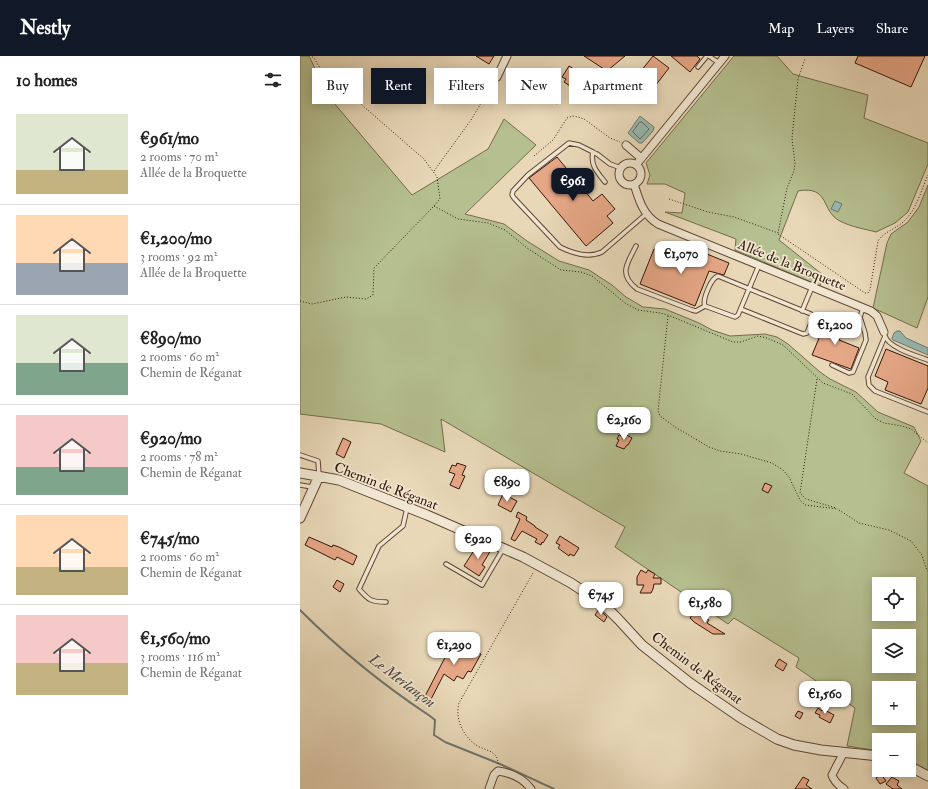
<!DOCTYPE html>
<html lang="en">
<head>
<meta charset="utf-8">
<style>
	:root { --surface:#fff; --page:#f2f2f2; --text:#222; --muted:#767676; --line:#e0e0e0; --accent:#111827 }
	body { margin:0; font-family:"IM FELL Double Pica",serif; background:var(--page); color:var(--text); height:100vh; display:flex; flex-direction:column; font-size:15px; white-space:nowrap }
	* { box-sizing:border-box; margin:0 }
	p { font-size:13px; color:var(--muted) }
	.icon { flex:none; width:22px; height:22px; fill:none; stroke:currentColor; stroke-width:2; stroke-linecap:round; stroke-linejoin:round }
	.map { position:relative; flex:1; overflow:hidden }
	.panel { display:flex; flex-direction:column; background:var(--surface); width:300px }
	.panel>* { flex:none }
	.top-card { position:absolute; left:12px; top:12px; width:380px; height:36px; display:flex; gap:8px }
	.controls { position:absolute; left:572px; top:521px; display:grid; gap:8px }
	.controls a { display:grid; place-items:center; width:44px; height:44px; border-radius:0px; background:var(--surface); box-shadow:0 2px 10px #0003; font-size:20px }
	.price { position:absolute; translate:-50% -34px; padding:0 9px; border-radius:8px; background:#fff; color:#222; font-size:13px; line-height:26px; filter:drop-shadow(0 1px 2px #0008) }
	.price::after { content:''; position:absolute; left:50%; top:24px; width:12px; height:9px; margin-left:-6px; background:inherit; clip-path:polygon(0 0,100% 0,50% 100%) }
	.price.active { background:var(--accent); color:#fff }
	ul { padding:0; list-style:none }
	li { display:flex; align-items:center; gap:12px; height:100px; padding:0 16px }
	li+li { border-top:1px solid var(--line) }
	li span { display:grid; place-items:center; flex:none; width:112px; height:80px; border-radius:0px; color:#555 }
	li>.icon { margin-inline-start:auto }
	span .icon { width:48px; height:48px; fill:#fffc; stroke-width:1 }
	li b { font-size:17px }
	h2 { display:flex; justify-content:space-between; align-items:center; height:48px; padding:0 16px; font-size:17px }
	.tag { padding:0 14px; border-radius:0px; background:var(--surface); box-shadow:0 2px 10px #0003; font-size:14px; line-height:36px }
	.tag.active { background:var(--accent); color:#fff }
	header { display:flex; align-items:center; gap:24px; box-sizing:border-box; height:56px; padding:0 20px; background:var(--accent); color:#fff }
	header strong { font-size:19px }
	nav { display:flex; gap:22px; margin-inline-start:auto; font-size:14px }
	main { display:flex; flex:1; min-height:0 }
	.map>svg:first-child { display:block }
</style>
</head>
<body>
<header>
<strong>Nestly</strong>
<nav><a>Map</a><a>Layers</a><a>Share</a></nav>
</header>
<main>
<section class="panel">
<h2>10 homes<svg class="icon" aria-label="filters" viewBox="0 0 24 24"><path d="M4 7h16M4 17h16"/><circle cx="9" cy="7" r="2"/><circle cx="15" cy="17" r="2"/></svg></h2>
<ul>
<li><span style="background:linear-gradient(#dfe7d0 70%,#c2b280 0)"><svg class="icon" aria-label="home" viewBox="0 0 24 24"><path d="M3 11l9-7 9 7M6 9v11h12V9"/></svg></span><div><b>€961/mo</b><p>2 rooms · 70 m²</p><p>Allée de la Broquette</p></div></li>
<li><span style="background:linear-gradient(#ffd9b3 60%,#9aa5b1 0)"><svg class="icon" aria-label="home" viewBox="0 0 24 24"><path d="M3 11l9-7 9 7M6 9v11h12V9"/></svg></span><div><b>€1,200/mo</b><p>3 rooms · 92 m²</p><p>Allée de la Broquette</p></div></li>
<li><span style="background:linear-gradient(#dfe7d0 60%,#7fa58c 0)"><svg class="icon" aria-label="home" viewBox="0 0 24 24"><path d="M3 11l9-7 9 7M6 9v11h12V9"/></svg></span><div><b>€890/mo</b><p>2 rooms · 60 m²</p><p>Chemin de Réganat</p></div></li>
<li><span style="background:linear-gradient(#f6c9c9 65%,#7fa58c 0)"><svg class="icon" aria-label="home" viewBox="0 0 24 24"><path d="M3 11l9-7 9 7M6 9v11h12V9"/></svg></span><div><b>€920/mo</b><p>2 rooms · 78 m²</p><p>Chemin de Réganat</p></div></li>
<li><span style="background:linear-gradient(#ffd9b3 65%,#c2b280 0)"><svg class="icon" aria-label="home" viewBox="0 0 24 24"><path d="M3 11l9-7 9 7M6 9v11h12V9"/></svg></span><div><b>€745/mo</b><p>2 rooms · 60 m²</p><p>Chemin de Réganat</p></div></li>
<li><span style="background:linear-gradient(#f6c9c9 60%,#c2b280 0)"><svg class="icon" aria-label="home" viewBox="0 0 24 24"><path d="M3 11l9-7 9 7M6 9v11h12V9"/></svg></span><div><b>€1,560/mo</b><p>3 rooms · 116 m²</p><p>Chemin de Réganat</p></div></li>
</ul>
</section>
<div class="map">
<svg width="628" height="733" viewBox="0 0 628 733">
	<rect width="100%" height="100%" fill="#e8d8b8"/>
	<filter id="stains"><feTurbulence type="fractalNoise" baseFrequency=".005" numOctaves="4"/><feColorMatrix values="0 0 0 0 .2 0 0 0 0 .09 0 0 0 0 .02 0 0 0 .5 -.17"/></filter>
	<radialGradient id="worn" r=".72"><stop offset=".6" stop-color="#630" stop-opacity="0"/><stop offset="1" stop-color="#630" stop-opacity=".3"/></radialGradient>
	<path fill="#b5bf8f" stroke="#746b4c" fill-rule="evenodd" d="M0,0H9L28,40L112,139L188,93L204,63L236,89L165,158L204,168L227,185L259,205L289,214L312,229L326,241L343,251L365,253L399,267L412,274L430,280L465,278L477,281L488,288L520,316L530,323L556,336L578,356L614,371L621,385L604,417L628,430V716L609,705V684H579V695L547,690L555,652L496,611L499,602L434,562L428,568L315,491L325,471L141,363L145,396L81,368L0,358ZM579,528H609V558H579ZM579,580H609V610H579ZM579,632H609V662H579Z
		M434,0H477L493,18L568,39L564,62L628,87V108L608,156L595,167L576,176C565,173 551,171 540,165C521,156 530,129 498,135L479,184L523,219L520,230L435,194L436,183L365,156L382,157L385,137L365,128H347L350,119L346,107Z
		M628,129V241L617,272L573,252L587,187L591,178L608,166L619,151Z"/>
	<path fill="#97b9b1" stroke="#6f786e" d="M340,60L354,71L353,75L342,87H339L328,77Z
		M535,145L542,148L538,156L531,153Z
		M597,275H600L606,282L628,292V299L593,284L592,282L594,277Z"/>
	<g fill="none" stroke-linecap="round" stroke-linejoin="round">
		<path stroke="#66685d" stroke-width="1" d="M340,66H342L349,73L340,83L333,76Z"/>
		<path stroke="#6f786e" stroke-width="2" d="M0,554C39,593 83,629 130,660L135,664L134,679L145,686L200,708L254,733"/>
	</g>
	<path fill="#e6a786" stroke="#341709" d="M176,0H194L189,8Z
		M284,0H325L307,15Z
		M353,0L369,12L345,43L329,30Z
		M371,0H397L400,3L390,16Z
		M558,0H625L611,31L555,7Z
		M269,10L277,15L275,19L284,25L286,22L290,25L284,32L279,29L276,34L264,26L266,23L262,21Z
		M257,101L293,145L302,138L315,153L307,160L313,167L286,190L229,122Z
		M354,193L396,210L402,196L429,207L424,219L409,215L395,250L340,228Z
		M527,263L545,270L539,284L559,292L551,313L512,299Z
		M586,293L628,310V332L621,348L585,334L588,326L575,320Z
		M323,377L332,382L328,389H327L324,393L316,390L319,384L317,383L319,379L322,380Z
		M43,382L51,386L44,402L36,398Z
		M157,407L166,410L162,419L165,420L159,433L150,429L155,418L149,416L152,409L156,410Z
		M465,427L472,430L468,437L462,434Z
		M203,438L217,445L211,456L198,449Z
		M218,456L227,461L226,464L235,470V471L248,479L243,487L242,486L241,489L235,486L237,483L222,475L215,485L211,483L220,463L216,461Z
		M260,480L279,492L274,500L270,498L269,500L258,492L260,489L256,487Z
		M9,481L32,491L33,489L39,491L57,500L53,509L37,501L35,504L5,489Z
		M178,488L191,494L182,509L185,511L179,520L164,510Z
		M341,514L346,517L348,514L355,518L353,522H361V528H354L353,533L351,537H340L344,529H337V521Z
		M37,524L44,528L40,536L33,531Z
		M299,553L307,561L304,566L295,559Z
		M395,555L400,560L409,564L407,567L425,578H413L394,566L390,562Z
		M154,584L181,598L171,616L168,615L163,623L157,620L154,625L144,618L128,649L122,646Z
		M479,603L487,608L483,615L475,610Z
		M518,652L522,655L523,653L534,659L530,667L519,661L520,659L515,657Z
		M498,655L503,657L500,663L495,660Z
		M581,718L586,725L580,728L576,722Z
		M503,721L509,724L506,729L512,733H495Z
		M592,721L599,725L597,729L602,733H593L586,728Z"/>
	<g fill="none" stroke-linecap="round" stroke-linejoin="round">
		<defs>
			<path id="service" d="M409,0L419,7
				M398,11L407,0
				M293,96C290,109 297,116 305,126
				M321,112L310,108L297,98L279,89L269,87L228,119L213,135L212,139L214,142L260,191C272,197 289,202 302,196L346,158
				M336,190C327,208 318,218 337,233L392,254L396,255L405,250L435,261L438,259L459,209
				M405,250C402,244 411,222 418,220L511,258L513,262L507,277L503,278L441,253
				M502,255L512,231
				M585,280L568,321L569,329L575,335L628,356
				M585,280C589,292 617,300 628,304
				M532,309L549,317L553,316L566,284L565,277L560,261L563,252
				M0,399L18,405L19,419
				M0,429L12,431
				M146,508L182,529L203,493
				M86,546C70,546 69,544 59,533L79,490L103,470L107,452"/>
			<path id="minor" d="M197,21L207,0
				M326,89L341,102
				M319 118a11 11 0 1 1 22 0a11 11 0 1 1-22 0Z
				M336,109L425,0
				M334,128C339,144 343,159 358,168L571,255L577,260L584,276
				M189,733L194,719L198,715C212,717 223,722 231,733
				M544,733C538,729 534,725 532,719L544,696"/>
			<path id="tertiary" d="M0,417L39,424L127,459L223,501L271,527L304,549L318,563L342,589L390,627L441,662L477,683L494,689L521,694L579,700
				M0,462L19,420
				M609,710L628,720"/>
		</defs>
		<use href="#service" stroke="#614735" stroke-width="5.5"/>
		<use href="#minor" stroke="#614735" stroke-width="9"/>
		<use href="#tertiary" stroke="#614735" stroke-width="11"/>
		<path stroke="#341709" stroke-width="1" stroke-dasharray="1 2" stroke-linecap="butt" d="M207,18L241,37L258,49
			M234,100L253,84L267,62L273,60L278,61L284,63L310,82L320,86
			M134,115L171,64L193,27
			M369,143L408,156L434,161L478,177L487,132L494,115L495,108L492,82L498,23L505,3
			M134,150L158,163L188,167L205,174L227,192L261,214L281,216L292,220L325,247L338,254L360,257L368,259L433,286H441L458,280L467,282L483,289L523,327L552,338L576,363L584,367L602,370L611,373L628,387
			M478,178L565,237H568L570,234L578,185C585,175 594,174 603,166C616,155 621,135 628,119
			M0,245L12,248L46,241L66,243L73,239L74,212L134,150L140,143L137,121L124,103L63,50L40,25L26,22L14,2L11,0
			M368,260L358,355L360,360L375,371L409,391L420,395L441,398L472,407L483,414L489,421L500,444L505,449L538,453
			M517,323L500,437L506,443L536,452
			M539,454L559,467L589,474L611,485L622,499L626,512L628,515
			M198,708C198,694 185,695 176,689C162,679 155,662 159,647L233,517"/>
		<use href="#service" stroke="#f0e6d1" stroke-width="3.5"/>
		<use href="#minor" stroke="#f0e6d1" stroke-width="7"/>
		<use href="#tertiary" stroke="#f0e6d1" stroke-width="9"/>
	</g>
	<g text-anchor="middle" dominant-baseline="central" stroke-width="3.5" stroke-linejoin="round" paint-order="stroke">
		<g font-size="14" fill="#341709" stroke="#f0e6d1">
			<text transform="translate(492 209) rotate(22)">Allée de la Broquette</text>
			<text transform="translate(86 430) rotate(21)">Chemin de Réganat</text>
			<text transform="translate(397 612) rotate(37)">Chemin de Réganat</text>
		</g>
		<g font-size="15" font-style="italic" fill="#52483b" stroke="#f0e6d1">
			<text transform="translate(102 625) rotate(37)">Le Merlançon</text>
		</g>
	</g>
	<rect width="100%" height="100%" filter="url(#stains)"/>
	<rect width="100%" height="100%" fill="url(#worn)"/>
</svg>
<div class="controls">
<a><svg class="icon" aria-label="locate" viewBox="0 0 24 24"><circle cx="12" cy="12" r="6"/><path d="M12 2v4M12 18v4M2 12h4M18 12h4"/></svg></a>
<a><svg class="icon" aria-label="layers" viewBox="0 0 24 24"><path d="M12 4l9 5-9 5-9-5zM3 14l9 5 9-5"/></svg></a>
<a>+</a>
<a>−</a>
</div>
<b class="price active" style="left:273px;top:146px">€961</b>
<b class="price" style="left:381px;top:219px">€1,070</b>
<b class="price" style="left:535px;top:290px">€1,200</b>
<b class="price" style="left:324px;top:385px">€2,160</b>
<b class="price" style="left:207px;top:447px">€890</b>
<b class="price" style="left:178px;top:504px">€920</b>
<b class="price" style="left:301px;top:560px">€745</b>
<b class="price" style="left:405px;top:568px">€1,580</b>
<b class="price" style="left:154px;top:610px">€1,290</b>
<b class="price" style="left:525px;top:659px">€1,560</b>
<div class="top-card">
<a class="tag">Buy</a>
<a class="tag active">Rent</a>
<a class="tag">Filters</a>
<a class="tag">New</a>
<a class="tag">Apartment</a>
</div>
</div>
</main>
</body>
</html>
